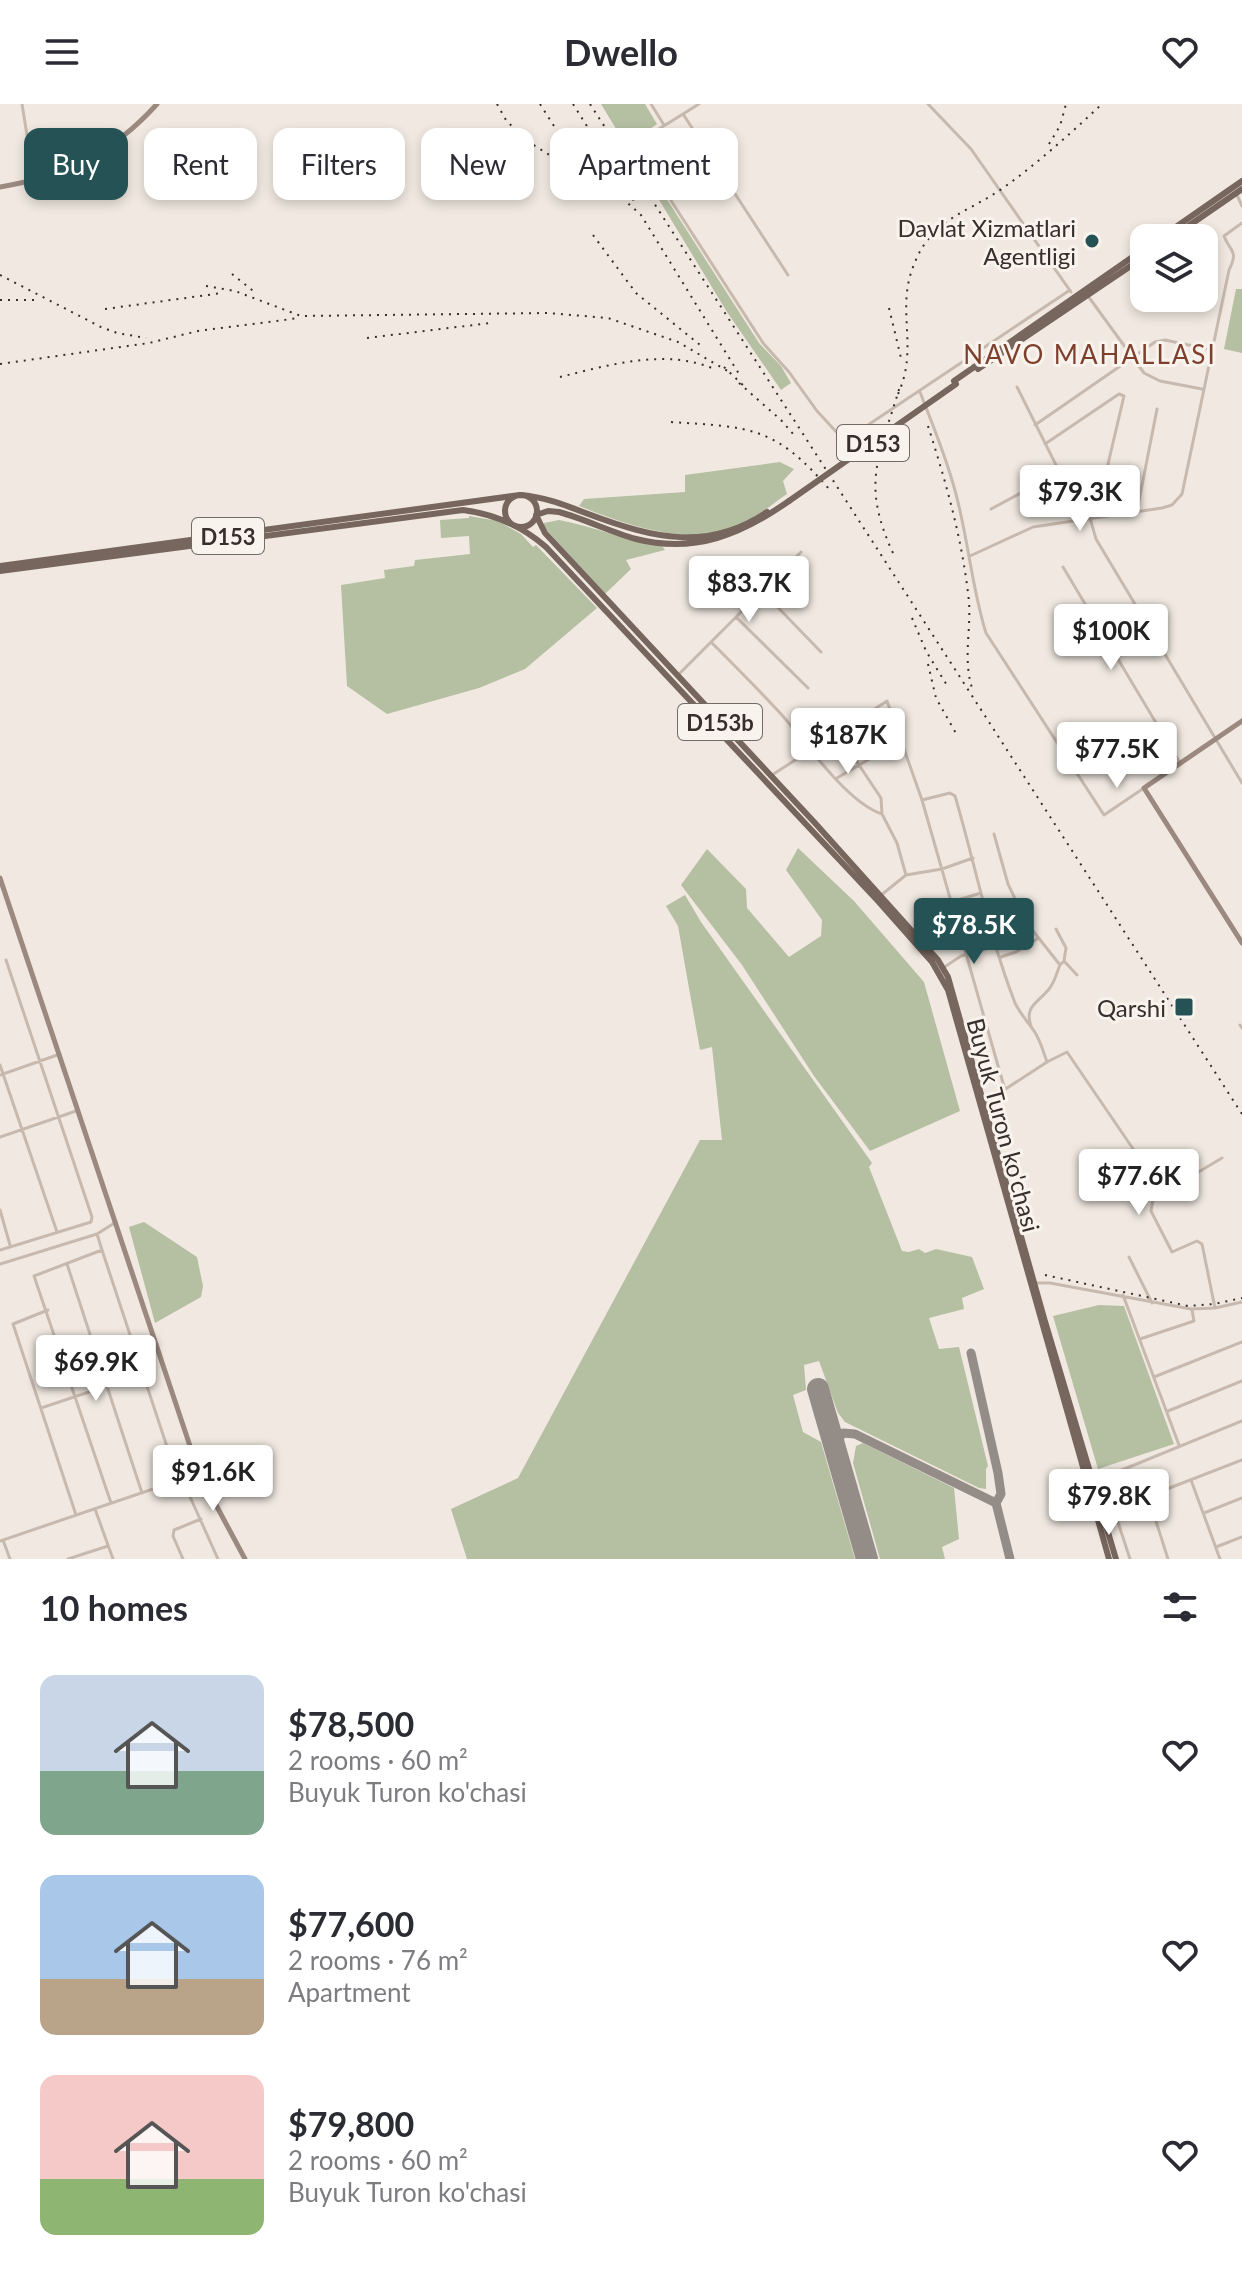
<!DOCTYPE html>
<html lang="en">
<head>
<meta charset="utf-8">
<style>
	:root { --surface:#fff; --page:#f2f2f3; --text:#2b2b33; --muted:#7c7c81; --accent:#255254 }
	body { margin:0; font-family:Lato,sans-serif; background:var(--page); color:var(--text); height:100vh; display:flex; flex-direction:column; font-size:30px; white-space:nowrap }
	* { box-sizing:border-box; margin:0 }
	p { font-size:26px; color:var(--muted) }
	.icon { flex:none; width:44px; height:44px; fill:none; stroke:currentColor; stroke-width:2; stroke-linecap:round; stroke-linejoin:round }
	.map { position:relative; height:1455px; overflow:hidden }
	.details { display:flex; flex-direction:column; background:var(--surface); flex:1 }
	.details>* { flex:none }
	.hud { position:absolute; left:24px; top:24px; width:800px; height:72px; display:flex; gap:16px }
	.fabs { position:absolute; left:1130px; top:120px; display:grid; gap:16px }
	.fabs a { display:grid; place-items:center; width:88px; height:88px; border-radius:16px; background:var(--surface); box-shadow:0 4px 12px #0003; font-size:40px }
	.price { position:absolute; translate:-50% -68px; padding:0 18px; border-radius:8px; background:#fff; color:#222; font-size:26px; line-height:52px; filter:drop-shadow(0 2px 4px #0008) }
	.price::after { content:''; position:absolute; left:50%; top:48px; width:24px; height:18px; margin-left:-12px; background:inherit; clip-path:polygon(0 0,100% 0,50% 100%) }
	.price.selected { background:var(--accent); color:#fff }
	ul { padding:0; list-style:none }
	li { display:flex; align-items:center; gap:24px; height:200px; padding:0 40px }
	li span { display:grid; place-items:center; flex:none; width:224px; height:160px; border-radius:16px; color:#555 }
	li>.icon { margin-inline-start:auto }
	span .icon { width:96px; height:96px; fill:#fffc; stroke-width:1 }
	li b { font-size:34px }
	h2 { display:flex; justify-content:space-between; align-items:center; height:96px; padding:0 40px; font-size:34px }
	.tag { padding:0 28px; border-radius:16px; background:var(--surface); box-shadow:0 4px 12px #0003; font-size:28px; line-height:72px }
	.tag.selected { background:var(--accent); color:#fff }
	header { display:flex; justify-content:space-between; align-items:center; height:104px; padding:0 40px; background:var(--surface); font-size:36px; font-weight:700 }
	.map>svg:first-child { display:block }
</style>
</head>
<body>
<header><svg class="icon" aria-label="menu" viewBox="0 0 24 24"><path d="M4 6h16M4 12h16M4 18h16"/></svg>Dwello<svg class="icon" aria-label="heart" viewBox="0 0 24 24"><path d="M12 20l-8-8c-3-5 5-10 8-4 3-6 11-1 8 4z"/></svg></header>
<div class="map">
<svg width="1242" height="1455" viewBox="0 0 1242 1455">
	<rect width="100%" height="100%" fill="#f1e9e1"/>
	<path fill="#b5bfa2" d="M601,0H645L657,20L636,35L634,44L759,239L781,262L791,279L781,286L727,208Z
		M1236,185H1242V249L1224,245Z
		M780,358L794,365L783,377L787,390C775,398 764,408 751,415C696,447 633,423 579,402L584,395L685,388V371Z
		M469,412L498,417L521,430L533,443L536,441L597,504L525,565L479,584L387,610L347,582L341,481L385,474L384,466L414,462L415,456L470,450L469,432L441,434L440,416L469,414Z
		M559,416C593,422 626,437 662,442L665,446L626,456L631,465L605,490L544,423V419Z
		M798,744L854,797L924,878L960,1007L870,1047L814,972L742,861L681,781L707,745L746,785L747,804L789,853L821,832L822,816L786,766Z
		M685,791L701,818L872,1059L869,1063L902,1147L909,1148L919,1145L925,1149L936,1145L972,1153L984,1185L962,1194L964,1205L929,1214L939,1245L959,1243L988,1362L986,1365V1385L979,1384L845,1318L838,1309L819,1257L804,1261L806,1286L793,1291L803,1328L821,1338L855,1455H467L451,1405L518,1374L700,1036H722L712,943L700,946L678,822L666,802Z
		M144,1118L197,1153L203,1182L201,1193L155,1219L129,1123Z
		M1099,1201L1124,1202L1174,1340L1098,1365L1053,1212Z
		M863,1339L954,1384L959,1435L942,1443L945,1455H880L853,1359L856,1342Z"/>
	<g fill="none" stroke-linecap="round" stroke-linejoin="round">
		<path stroke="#948c86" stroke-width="9" d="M971,1249L998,1369L1001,1390L996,1399L1010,1455
			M836,1345L838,1336L843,1329L855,1330L996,1399"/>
		<path stroke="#948c86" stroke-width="22" d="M818,1285L867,1455"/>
		<path stroke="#c8b9ae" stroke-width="3" d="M22,0L34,75
			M651,0L664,21
			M699,0L638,38L639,47L763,239L789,268L817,307L841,333H850L1070,186
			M928,0L971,45L1071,188
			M683,10L788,171
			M1236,89L1242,102
			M1088,192L1144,269L1160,277L1202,285
			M1017,283L1083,415
			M920,288C932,319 945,350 954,383C968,431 971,481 986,529L1104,711L1144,684
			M1035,321L1155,238L1165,236L1212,246
			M1045,340L1119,290L1124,292L1096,411
			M991,405L1058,369
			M1137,407L1157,305
			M1090,414L1096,435L1242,679
			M970,452L1033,423L1162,404L1172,401L1182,390L1229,166C1239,146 1230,148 1224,132L1242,119
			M1063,463L1180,659
			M763,488L821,548
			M736,513L808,584
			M712,539C735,562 759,586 781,610C806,638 846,698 882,710
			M677,572L801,448
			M837,628L881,694L882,710L897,739L906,771
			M772,671L887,597L922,696L1005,986
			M837,674L902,636
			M922,696L950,689L955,692C975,760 989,832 1015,899C1020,909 1026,916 1032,924C1040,934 1043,947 1047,958
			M994,730L1008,780L1026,818L1060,861L1064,857L1077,871
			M880,792L906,771L942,765L973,754
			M951,798L981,789
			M1056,825L1066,844L1064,857
			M1001,853L1016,848L1037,835
			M943,864L961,852L996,842
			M1240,921L1242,924
			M1031,922C1024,902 1038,899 1049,885C1055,878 1056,870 1060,861
			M0,961L57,1128
			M0,971L60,950
			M984,999L1047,958L1067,948L1155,1077L1177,1071L1185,1076L1222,1054
			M0,1033L76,1007
			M1152,1074L1150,1081L1153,1095L1151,1107L1172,1148L1197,1137L1202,1140L1215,1204
			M0,1106L10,1141
			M97,1130L102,1146L34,1172L111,1399
			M0,1146L91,1118L92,1113L6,856
			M102,1146L178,1376
			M1129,1153L1152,1199
			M0,1160L97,1130L116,1118
			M67,1160L142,1389
			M1033,1179H1050L1191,1205L1215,1204L1242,1198
			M1123,1191L1179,1341
			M48,1206L13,1220L76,1411
			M1140,1235L1194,1217L1192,1206
			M1154,1273L1242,1238
			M41,1304L143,1270
			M1168,1307L1242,1277
			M182,1375L218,1455
			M1191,1376L1220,1455
			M1095,1377L1242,1317
			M1148,1392L1168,1455
			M1113,1403L1130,1455
			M95,1405L113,1455
			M1104,1406L1167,1385L1242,1356
			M1204,1409L1242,1394
			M3,1436L10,1455
			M0,1437L200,1369
			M1216,1443L1242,1433
			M68,1455L108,1442
			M183,1455L173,1432L174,1426L201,1415"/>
		<path stroke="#9b897f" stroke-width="5" d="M0,83C65,72 113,49 157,0
			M1242,617L1144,684L1242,839
			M0,774L192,1348L201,1373L245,1455"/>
		<path stroke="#77665e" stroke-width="6" d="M1160,134L1242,77
			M1171,134L1242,85
			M978,265L1144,153
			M954,277L1144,145
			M505 407a16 16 0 1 1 32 0a16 16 0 1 1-32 0Z
			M789,397C742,430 695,450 636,435C610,428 585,415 559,408L548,407L536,411L545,429L815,719L938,856L948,873L1044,1214L1116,1455
			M0,462L520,391C546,393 567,402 591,411C653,434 708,448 767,408
			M0,467L463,406C494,410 522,422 546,443L878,797L932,858L948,886L1109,1455"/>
		<path stroke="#372f2b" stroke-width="2" stroke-dasharray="2 6" stroke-linecap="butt" d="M497,0L506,16L524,35L551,52L609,82L641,111L739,270
			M540,0L568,44L582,59
			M573,0L634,97
			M590,0L1242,1010
			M1049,40L1060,22L1066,0
			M593,131L636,189L700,241
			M232,170L257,190
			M0,171L101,223L117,229L146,234
			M206,182L235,187L301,212L548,209L608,214L678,238L731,269
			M0,196H40
			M889,204L901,254
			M105,205L222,189
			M367,234L490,219
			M0,260L149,239L198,227L299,214
			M724,263L747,285
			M560,273C609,261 666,244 714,265
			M739,279L781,316L794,331
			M898,290C919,244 896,207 913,163C931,114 966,110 1003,84C1038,59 1071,29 1102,0
			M671,318C750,323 775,322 829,385
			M928,322C946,378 963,438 969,498C971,527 963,555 972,584
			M893,449C860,378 880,351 900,282
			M912,514L926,547L948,583
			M928,560L936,594L958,633
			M1045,1171L1188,1202L1214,1200L1242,1194"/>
		<path stroke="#77665e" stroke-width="6" d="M789,397L956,280"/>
	</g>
	<g fill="#255254" stroke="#f9f3ed" stroke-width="3">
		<circle cx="1092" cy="137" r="8"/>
		<rect x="1174" y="893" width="20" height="20" rx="4"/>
	</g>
	<g text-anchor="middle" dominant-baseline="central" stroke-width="6" stroke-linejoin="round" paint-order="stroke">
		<g fill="#f9f3ed" stroke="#716a65" stroke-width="2">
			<rect x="837" y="321" width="72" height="36" rx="6"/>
			<rect x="192" y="414" width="72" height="36" rx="6"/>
			<rect x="678" y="600" width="84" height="36" rx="6"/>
		</g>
		<g font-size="22" font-weight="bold" fill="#372f2b">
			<text x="873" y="339">D153</text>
			<text x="228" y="432">D153</text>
			<text x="720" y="618">D153b</text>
		</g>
		<g font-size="24" fill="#372f2b" stroke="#f9f3ed" text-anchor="end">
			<text x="1076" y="123">Davlat Xizmatlari<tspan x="1076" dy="28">Agentligi</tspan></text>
			<text x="1166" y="903">Qarshi</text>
		</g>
		<g font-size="24" fill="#372f2b" stroke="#f9f3ed">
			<text transform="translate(1004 1021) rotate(75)">Buyuk Turon ko'chasi</text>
		</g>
		<g font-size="26" letter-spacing="2" fill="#7e3f2d" stroke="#f9f3ed">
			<text x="1090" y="250">NAVO MAHALLASI</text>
		</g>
	</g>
</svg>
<div class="fabs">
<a><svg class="icon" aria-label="layers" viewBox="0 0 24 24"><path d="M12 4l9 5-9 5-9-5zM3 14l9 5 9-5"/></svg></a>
</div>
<b class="price" style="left:1080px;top:429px">$79.3K</b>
<b class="price" style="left:749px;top:520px">$83.7K</b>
<b class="price" style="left:1111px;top:568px">$100K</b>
<b class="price" style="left:848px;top:672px">$187K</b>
<b class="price" style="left:1117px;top:686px">$77.5K</b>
<b class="price selected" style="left:974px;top:862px">$78.5K</b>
<b class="price" style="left:1139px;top:1113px">$77.6K</b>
<b class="price" style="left:96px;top:1299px">$69.9K</b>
<b class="price" style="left:213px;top:1409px">$91.6K</b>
<b class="price" style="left:1109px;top:1433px">$79.8K</b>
<div class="hud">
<a class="tag selected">Buy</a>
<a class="tag">Rent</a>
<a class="tag">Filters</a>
<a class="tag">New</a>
<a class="tag">Apartment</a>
</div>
</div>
<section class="details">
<h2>10 homes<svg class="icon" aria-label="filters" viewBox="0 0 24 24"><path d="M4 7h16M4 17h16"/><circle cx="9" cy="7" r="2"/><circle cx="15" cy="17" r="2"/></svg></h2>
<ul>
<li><span style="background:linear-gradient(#c9d6e8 60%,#7fa58c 0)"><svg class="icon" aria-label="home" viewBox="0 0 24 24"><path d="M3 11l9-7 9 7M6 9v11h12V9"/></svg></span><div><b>$78,500</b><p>2 rooms · 60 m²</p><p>Buyuk Turon ko'chasi</p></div><svg class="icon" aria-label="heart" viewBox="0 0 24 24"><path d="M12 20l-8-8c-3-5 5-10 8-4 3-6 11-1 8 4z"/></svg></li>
<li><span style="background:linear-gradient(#a9c7e8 65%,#b9a48a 0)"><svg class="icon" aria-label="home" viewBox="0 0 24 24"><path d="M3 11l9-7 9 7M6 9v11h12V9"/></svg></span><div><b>$77,600</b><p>2 rooms · 76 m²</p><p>Apartment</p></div><svg class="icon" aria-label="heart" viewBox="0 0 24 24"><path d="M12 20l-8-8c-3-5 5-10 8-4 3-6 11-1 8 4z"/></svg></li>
<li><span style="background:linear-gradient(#f6c9c9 65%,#8fb573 0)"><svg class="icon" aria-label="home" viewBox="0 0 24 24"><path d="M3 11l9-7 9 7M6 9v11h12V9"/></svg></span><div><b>$79,800</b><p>2 rooms · 60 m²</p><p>Buyuk Turon ko'chasi</p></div><svg class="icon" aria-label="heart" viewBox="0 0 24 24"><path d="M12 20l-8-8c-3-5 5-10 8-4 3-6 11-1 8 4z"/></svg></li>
</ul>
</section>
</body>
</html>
